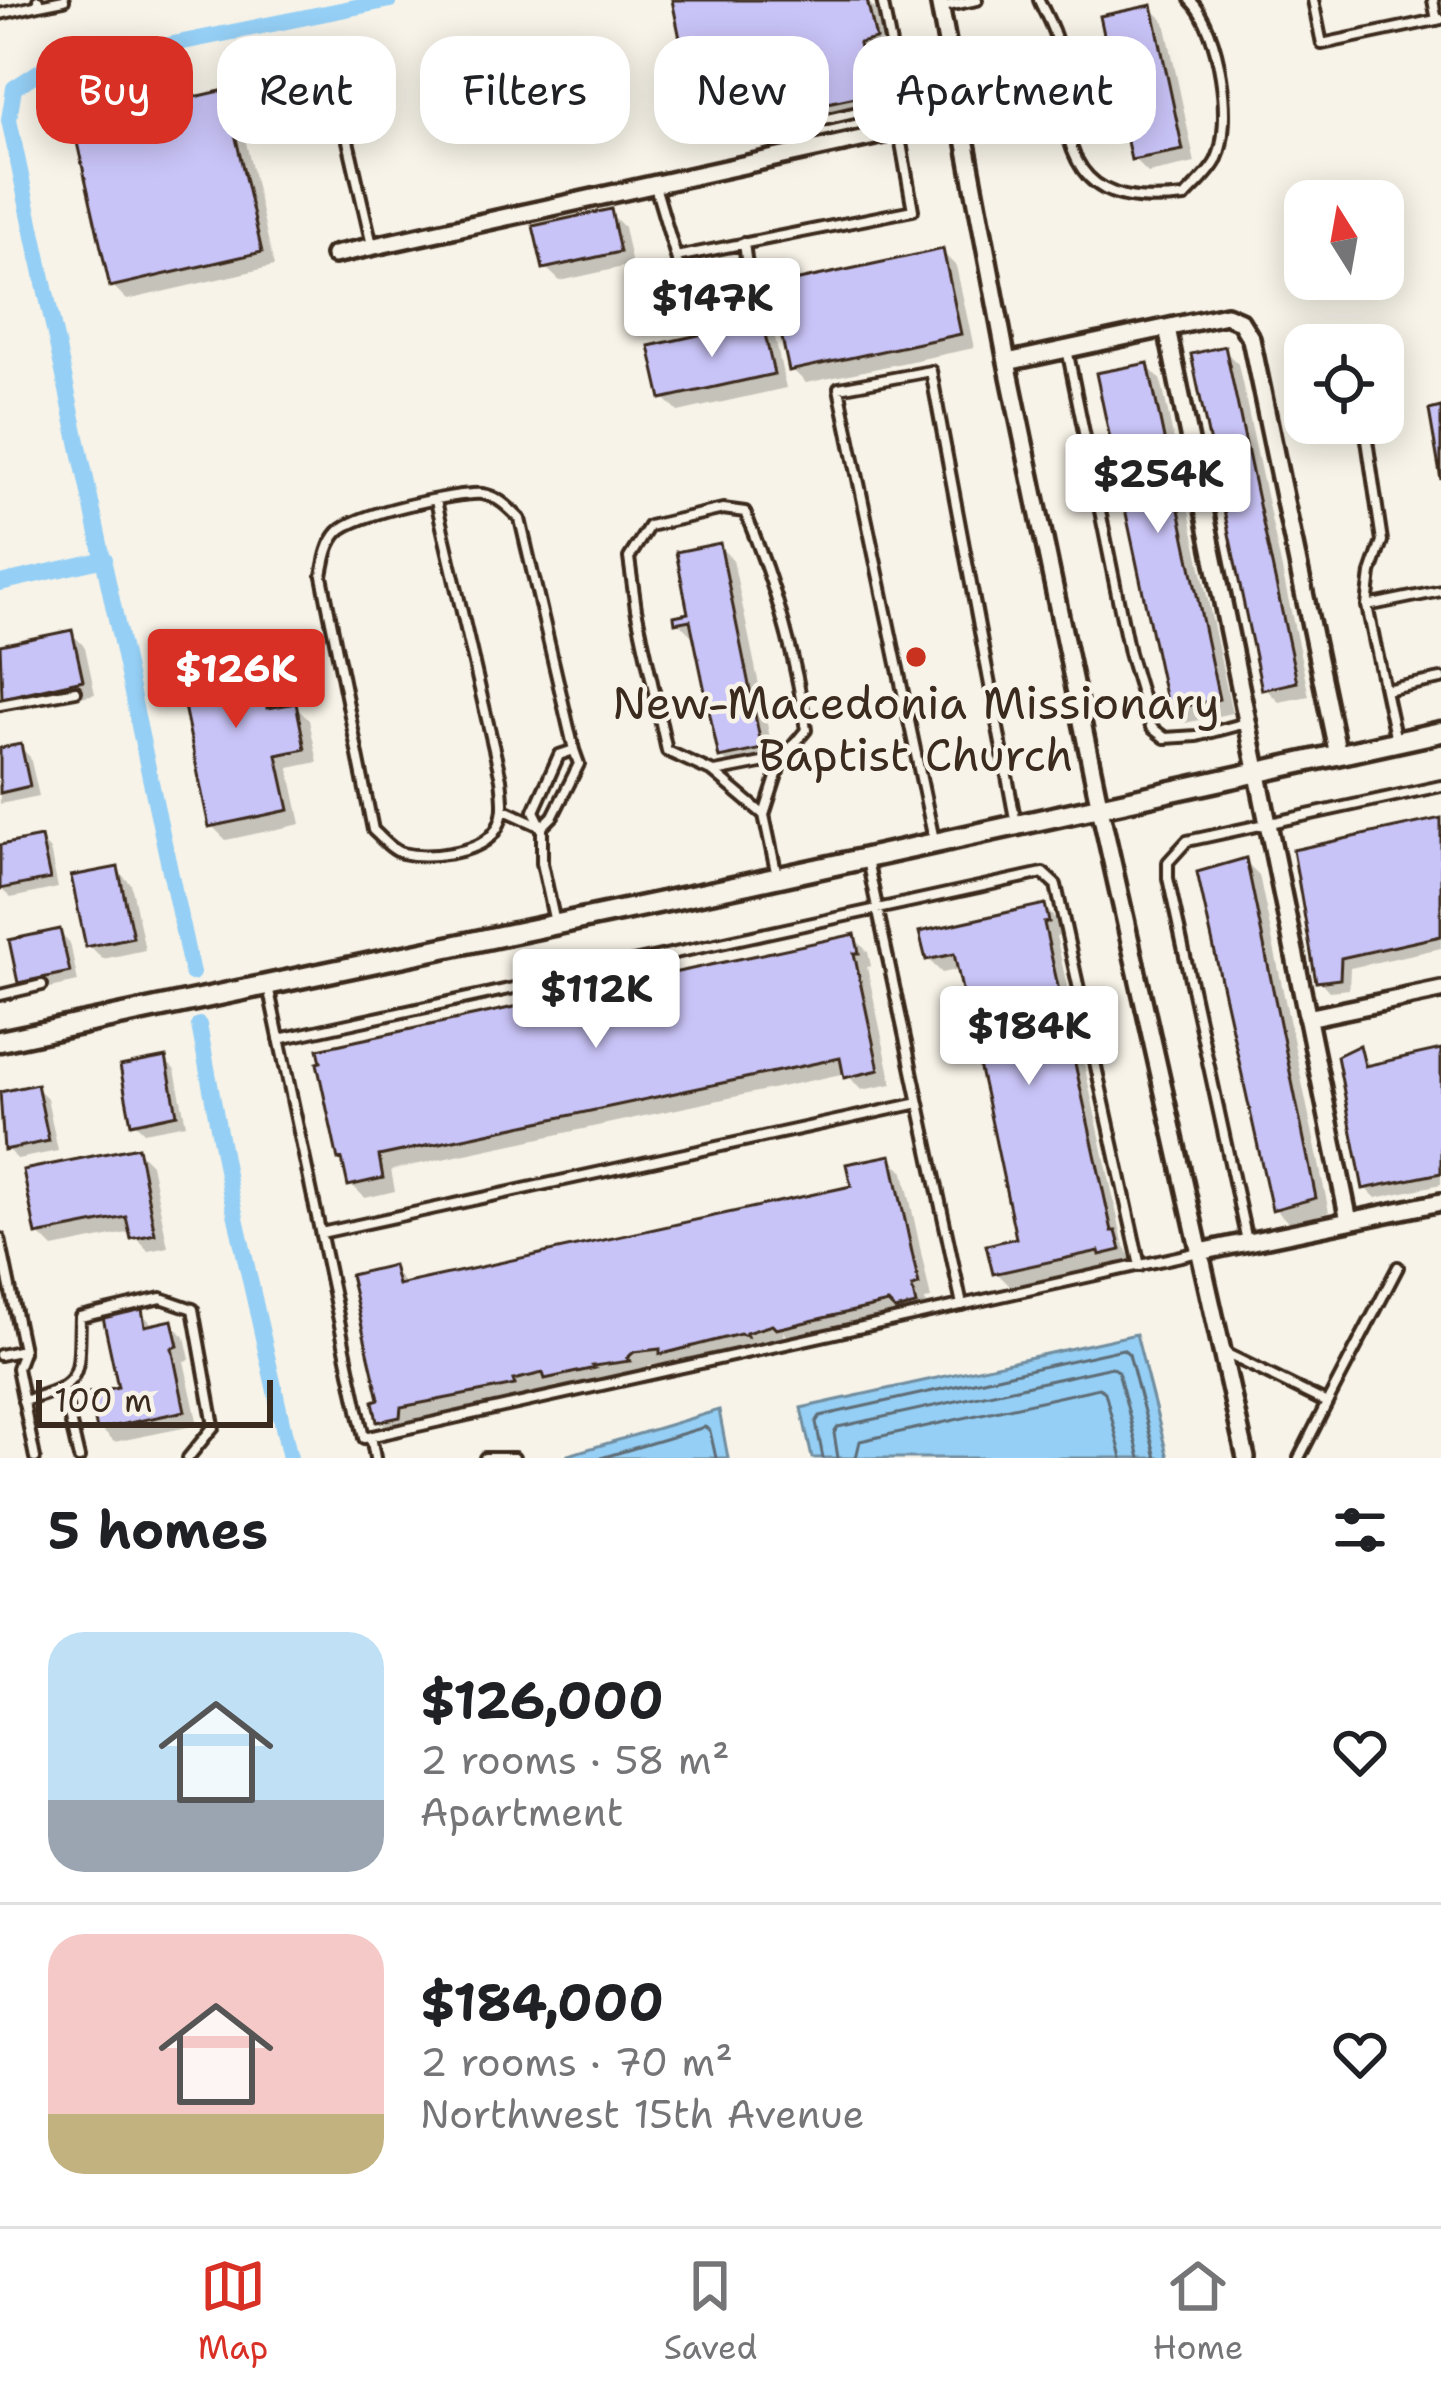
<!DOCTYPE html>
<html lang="en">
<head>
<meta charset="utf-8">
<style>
	:root { --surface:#fff; --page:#f6f6f6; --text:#202124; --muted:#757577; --line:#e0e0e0; --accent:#d93025 }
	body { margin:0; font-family:"Shantell Sans",sans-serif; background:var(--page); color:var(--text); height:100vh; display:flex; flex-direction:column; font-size:45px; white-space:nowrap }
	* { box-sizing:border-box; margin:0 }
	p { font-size:39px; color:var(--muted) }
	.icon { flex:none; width:66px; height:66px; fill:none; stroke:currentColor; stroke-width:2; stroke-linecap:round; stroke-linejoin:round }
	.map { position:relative; height:1458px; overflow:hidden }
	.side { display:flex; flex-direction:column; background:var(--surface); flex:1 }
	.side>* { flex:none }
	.banner { position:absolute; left:36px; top:36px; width:1371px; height:108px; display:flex; gap:24px }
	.needle { width:78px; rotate:349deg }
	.fabs { position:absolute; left:1284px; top:180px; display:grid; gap:24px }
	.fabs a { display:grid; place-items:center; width:120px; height:120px; border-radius:24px; background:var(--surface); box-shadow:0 6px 30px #0003; font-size:60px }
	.scale { position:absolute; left:36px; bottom:30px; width:237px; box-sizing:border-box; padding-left:12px; border:6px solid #3b2a1e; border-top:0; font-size:33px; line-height:42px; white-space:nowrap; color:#3b2a1e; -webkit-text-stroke:9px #f7f3e8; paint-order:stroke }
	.price { position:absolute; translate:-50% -102px; padding:0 27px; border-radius:12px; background:#fff; color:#222; font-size:39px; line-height:78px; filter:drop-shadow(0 3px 6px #0008) }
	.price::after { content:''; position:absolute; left:50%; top:72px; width:36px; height:27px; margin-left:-18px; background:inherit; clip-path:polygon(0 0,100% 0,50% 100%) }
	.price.selected { background:var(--accent); color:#fff }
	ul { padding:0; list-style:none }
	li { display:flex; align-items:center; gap:36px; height:300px; padding:0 48px }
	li+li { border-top:3px solid var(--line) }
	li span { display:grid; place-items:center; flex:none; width:336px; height:240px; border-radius:36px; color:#555 }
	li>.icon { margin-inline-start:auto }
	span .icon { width:144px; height:144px; fill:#fffc; stroke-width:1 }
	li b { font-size:51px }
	h2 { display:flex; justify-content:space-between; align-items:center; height:144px; padding:0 48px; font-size:51px }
	.pill { padding:0 42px; border-radius:36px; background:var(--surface); box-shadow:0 6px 30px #0003; font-size:42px; line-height:108px }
	.pill.selected { background:var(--accent); color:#fff }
	.dock { display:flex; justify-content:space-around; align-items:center; height:168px; border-top:3px solid var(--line); background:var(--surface); font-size:33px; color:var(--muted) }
	.dock a { display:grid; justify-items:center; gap:6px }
	.dock .selected { color:var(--accent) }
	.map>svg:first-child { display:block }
</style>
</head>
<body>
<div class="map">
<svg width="1441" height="1458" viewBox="0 0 1441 1458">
	<rect width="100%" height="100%" fill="#f7f3e8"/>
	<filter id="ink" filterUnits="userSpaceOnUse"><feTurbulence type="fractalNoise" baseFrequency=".00833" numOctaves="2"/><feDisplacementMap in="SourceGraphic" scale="24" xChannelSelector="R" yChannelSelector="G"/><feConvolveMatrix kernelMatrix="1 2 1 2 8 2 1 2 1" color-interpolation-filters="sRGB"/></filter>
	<g filter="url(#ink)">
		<path fill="#95cff5" stroke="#718d9f" stroke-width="3" d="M1136,1334L1168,1458H812L801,1408Z
			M719,1410L728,1458H569L568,1455Z"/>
		<path fill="#0003" d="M675,0H866L879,13L888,53L871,56L882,107L801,125L787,110L775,55L701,70L687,56Z
			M1151,8L1165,22L1195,163L1148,173L1134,159Z
			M224,93L238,107L274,266L127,300L113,286Z
			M610,213L624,227L632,265L560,281L545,267Z
			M942,252L956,266L974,348L806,383L792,369Z
			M761,324L775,338L786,388L678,412L664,398Z
			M1224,350L1238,364L1309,696L1279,702L1265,688Z
			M1147,366L1161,380L1232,713L1185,723L1171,709Z
			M719,546L733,560L775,762L735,770L721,756L696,635L692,636L678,622L692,616Z
			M71,633L85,647L95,694L19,710L5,696L0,648Z
			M252,640L266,654L277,710L295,706L309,720L318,762L289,768L301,824L226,840L212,826Z
			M20,747L30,757L39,796L0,804V751Z
			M1441,821V948L1350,968L1349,989L1329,991L1319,980Z
			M40,840L50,850L58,888L11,898L0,888V848Z
			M1245,861L1259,875L1329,1212L1289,1223L1275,1209Z
			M117,870L131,884L145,950L103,959L89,945Z
			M1044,907L1058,921L1061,935L1056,936L1123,1242L1133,1264L1117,1267L1113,1264L1010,1286L996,1272L1020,1240L961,969L942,973L928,959Z
			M59,933L70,943L78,982L31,992L21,982Z
			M854,938L868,952L871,966L867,967L892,1084L861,1090L846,1073L391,1170L395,1191L365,1198L351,1184L347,1164L341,1158Z
			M1359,1049L1371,1068L1441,1052V1184L1376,1198L1366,1188Z
			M165,1060L175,1070L186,1124L144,1132L134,1122Z
			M37,1088L47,1098L58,1151L17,1159L7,1149L0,1095Z
			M137,1150L151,1164L168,1247L148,1251L132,1232L53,1248L39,1234Z
			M890,1158L904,1172L931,1299L925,1300L929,1319L912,1323L904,1315L792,1340L783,1331L785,1340L758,1346L759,1353L753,1347L712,1360L649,1365L640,1373L605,1382L561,1389L557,1386L489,1407L414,1421L413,1430L394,1434L380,1420L392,1269L407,1286L854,1188Z
			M141,1312L155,1327L171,1323L185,1337L190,1360L184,1361L198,1425L114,1442L100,1428L121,1389Z"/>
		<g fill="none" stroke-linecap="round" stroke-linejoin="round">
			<path stroke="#5f6c74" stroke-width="3" d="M601,1458L705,1427L710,1431L716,1458
				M823,1458L816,1422L820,1416L1123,1349L1129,1354L1156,1458
				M838,1458L834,1433L838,1427L1112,1367L1118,1371L1140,1458
				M856,1458L860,1441L1099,1388L1105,1392L1122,1458"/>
			<path stroke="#95cff5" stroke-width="16" d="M0,583L105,559
				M192,973L9,120L14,88L40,71L390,0
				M199,1025L230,1191L290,1458"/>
		</g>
		<path fill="#c9c4f7" stroke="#3b2a1e" stroke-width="3" d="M672,0H867L876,39L859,43L870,94L784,112L768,40L684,58Z
			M1152,5L1183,150L1131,160L1100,16Z
			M225,90L262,252L110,287L73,125Z
			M611,209L620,252L543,269L533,226Z
			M943,249L961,334L789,371L771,286Z
			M762,321L774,374L661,399L649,346Z
			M1225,346L1297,682L1262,690L1191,354Z
			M1148,363L1219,699L1168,710L1096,373Z
			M1441,407V480L1429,410Z
			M720,543L762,749L719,758L690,620L675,623L674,616L688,613L676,552Z
			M72,630L83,680L2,698L0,645Z
			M253,636L268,708L296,703L305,749L277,755L289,810L209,827L173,653Z
			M21,744L30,786L0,793V748Z
			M1441,818V936L1341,958L1340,979L1316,982L1293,850Z
			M41,837L50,879L0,889V845Z
			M1246,858L1316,1198L1272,1210L1197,872Z
			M118,867L133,937L86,947L71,876Z
			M1045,904L1049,922L1044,923L1112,1231H1116L1121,1250L1100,1255L1099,1251L993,1274L986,1245L1016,1238L988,1105L954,954L926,960L919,932Z
			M60,929L70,972L18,983L9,940Z
			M855,934L859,953H854L879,1070L844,1078L840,1058L379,1156L383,1178L348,1186L342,1159L338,1160L317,1063L321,1062L318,1049Z
			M1360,1045L1365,1066L1441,1049V1173L1363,1189L1337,1056Z
			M166,1057L177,1114L131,1124L120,1066Z
			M37,1084L49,1141L4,1150L0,1092Z
			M138,1147L155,1234L131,1239L126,1217L36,1235L23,1170Z
			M891,1155L919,1285L912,1287L916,1305L895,1310L888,1303L776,1329L772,1325L746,1333L747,1336L740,1334L666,1353L660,1354V1349L634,1352L627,1358L630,1361L593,1366L595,1368L545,1379L543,1373L513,1380L515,1385L510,1386L401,1407L400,1417L377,1422L373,1401L379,1399L350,1275L393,1265L398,1285L851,1186L846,1164Z
			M142,1309L145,1326L172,1320L178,1346L172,1348L185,1411L97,1430L89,1393L118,1387L103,1317Z"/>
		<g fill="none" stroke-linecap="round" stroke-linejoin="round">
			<defs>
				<path id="service" d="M1039,0C1045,14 1054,28 1057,43C1059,55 1058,69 1059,81C1068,171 1087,208 1185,197C1195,186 1209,174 1216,161C1234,124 1220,28 1190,0
					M1313,0L1322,44L1441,19
					M1433,0L1437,20
					M39,5L64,0
					M942,7L977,0
					M0,14L39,5L38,0
					M334,80L372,245
					M763,129L750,75L734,63C698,71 710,102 725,126C778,137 841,114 894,104L899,85L882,0
					M655,186L676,257L913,210L894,104
					M676,257L691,310L751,296L744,243
					M1067,349L1129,653L1151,727L1165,738L1197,736L1246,723
					M1367,440L1382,541L1371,573L1367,606
					M436,501L501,779C503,798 507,818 493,834C476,854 427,859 402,853C391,850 382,838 373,830L322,576C325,560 327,544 338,532C354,514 457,492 482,494C498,496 509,508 520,519L574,750
					M723,509L745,512C774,582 796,655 806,730L782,759L764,815L713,772L667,751L636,609L629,558L649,526Z
					M1441,591L1367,606L1385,690L1441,679
					M1385,690L1396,741
					M0,705L76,691
					M715,772L782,759
					M505,810L540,826
					M764,815L777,876
					M542,827L553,816L579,764L574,750L559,755L534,811L542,827V863L555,923
					M934,840L839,388L931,371L1016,824
					M867,860L962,1305
					M268,986L364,1438L1199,1252
					M0,995L42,985
					M279,1039L1043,873L1056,885L1140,1266
					M321,1233L919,1103
					M0,1239L23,1350L0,1355
					M1247,1241L1168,878V862L1187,841L1441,786
					M23,1352L17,1368L35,1458
					M1223,1352L1327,1403L1299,1458
					M63,1390L79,1458
					M23,1401C85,1384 78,1377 80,1317L161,1298L193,1309L214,1426L188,1458
					M1327,1403L1398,1267
					M371,1436L375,1458
					M485,1458H514"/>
				<path id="minor" d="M939,0L1007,362L1100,808L1246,1458
					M334,255L961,117
					M1167,328L1349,1221
					M1007,362L1226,315L1240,321L1251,339L1338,755
					M1307,1018L1441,990
					M1200,1252L1441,1202"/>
				<path id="tertiary" d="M0,1041L748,884L1441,732"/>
			</defs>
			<use href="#service" stroke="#3b2a1e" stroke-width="16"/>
			<use href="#minor" stroke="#3b2a1e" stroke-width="24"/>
			<use href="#tertiary" stroke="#3b2a1e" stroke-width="27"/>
			<use href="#service" stroke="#f7f3e8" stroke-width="8"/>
			<use href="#minor" stroke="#f7f3e8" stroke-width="15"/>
			<use href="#tertiary" stroke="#f7f3e8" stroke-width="18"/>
		</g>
	</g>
	<circle fill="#c8321e" stroke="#f7f3e8" stroke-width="4.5" cx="916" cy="657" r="12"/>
	<g text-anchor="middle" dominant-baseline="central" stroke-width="9" stroke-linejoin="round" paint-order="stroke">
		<g font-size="45" fill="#3b2a1e" stroke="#f7f3e8">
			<text x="916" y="703">New-Macedonia Missionary<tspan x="916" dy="52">Baptist Church</tspan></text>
		</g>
	</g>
</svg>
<div class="fabs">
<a><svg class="needle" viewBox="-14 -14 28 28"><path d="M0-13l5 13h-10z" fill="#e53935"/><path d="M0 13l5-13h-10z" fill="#757577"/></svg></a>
<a><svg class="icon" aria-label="locate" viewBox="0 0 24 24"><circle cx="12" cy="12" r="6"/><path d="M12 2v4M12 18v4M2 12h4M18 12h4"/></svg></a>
</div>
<div class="scale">100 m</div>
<b class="price" style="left:712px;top:360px">$147K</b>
<b class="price" style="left:1158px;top:536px">$254K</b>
<b class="price selected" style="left:236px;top:731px">$126K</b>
<b class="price" style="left:596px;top:1051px">$112K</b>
<b class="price" style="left:1029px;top:1088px">$184K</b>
<div class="banner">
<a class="pill selected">Buy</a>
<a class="pill">Rent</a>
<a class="pill">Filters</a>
<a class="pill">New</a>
<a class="pill">Apartment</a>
</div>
</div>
<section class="side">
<h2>5 homes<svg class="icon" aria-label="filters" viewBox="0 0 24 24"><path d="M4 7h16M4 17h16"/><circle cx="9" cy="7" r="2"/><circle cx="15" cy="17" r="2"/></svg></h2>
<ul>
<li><span style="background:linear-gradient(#bfe0f5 70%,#9aa5b1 0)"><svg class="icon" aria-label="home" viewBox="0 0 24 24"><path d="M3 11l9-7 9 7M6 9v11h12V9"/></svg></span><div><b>$126,000</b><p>2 rooms · 58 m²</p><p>Apartment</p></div><svg class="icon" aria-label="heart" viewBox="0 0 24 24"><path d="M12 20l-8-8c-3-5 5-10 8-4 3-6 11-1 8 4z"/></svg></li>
<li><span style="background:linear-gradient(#f6c9c9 75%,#c2b280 0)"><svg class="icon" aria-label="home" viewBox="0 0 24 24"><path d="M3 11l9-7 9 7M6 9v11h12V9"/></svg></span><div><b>$184,000</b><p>2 rooms · 70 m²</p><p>Northwest 15th Avenue</p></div><svg class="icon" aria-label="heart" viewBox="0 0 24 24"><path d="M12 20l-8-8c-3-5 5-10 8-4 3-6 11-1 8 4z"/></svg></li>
</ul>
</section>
<nav class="dock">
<a class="selected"><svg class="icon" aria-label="map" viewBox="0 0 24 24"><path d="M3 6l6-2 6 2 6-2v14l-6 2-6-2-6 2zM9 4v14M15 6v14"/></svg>Map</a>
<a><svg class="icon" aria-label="saved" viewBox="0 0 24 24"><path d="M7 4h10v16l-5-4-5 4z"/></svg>Saved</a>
<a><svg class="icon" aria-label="home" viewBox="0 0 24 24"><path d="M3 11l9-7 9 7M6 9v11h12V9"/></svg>Home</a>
</nav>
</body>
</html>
